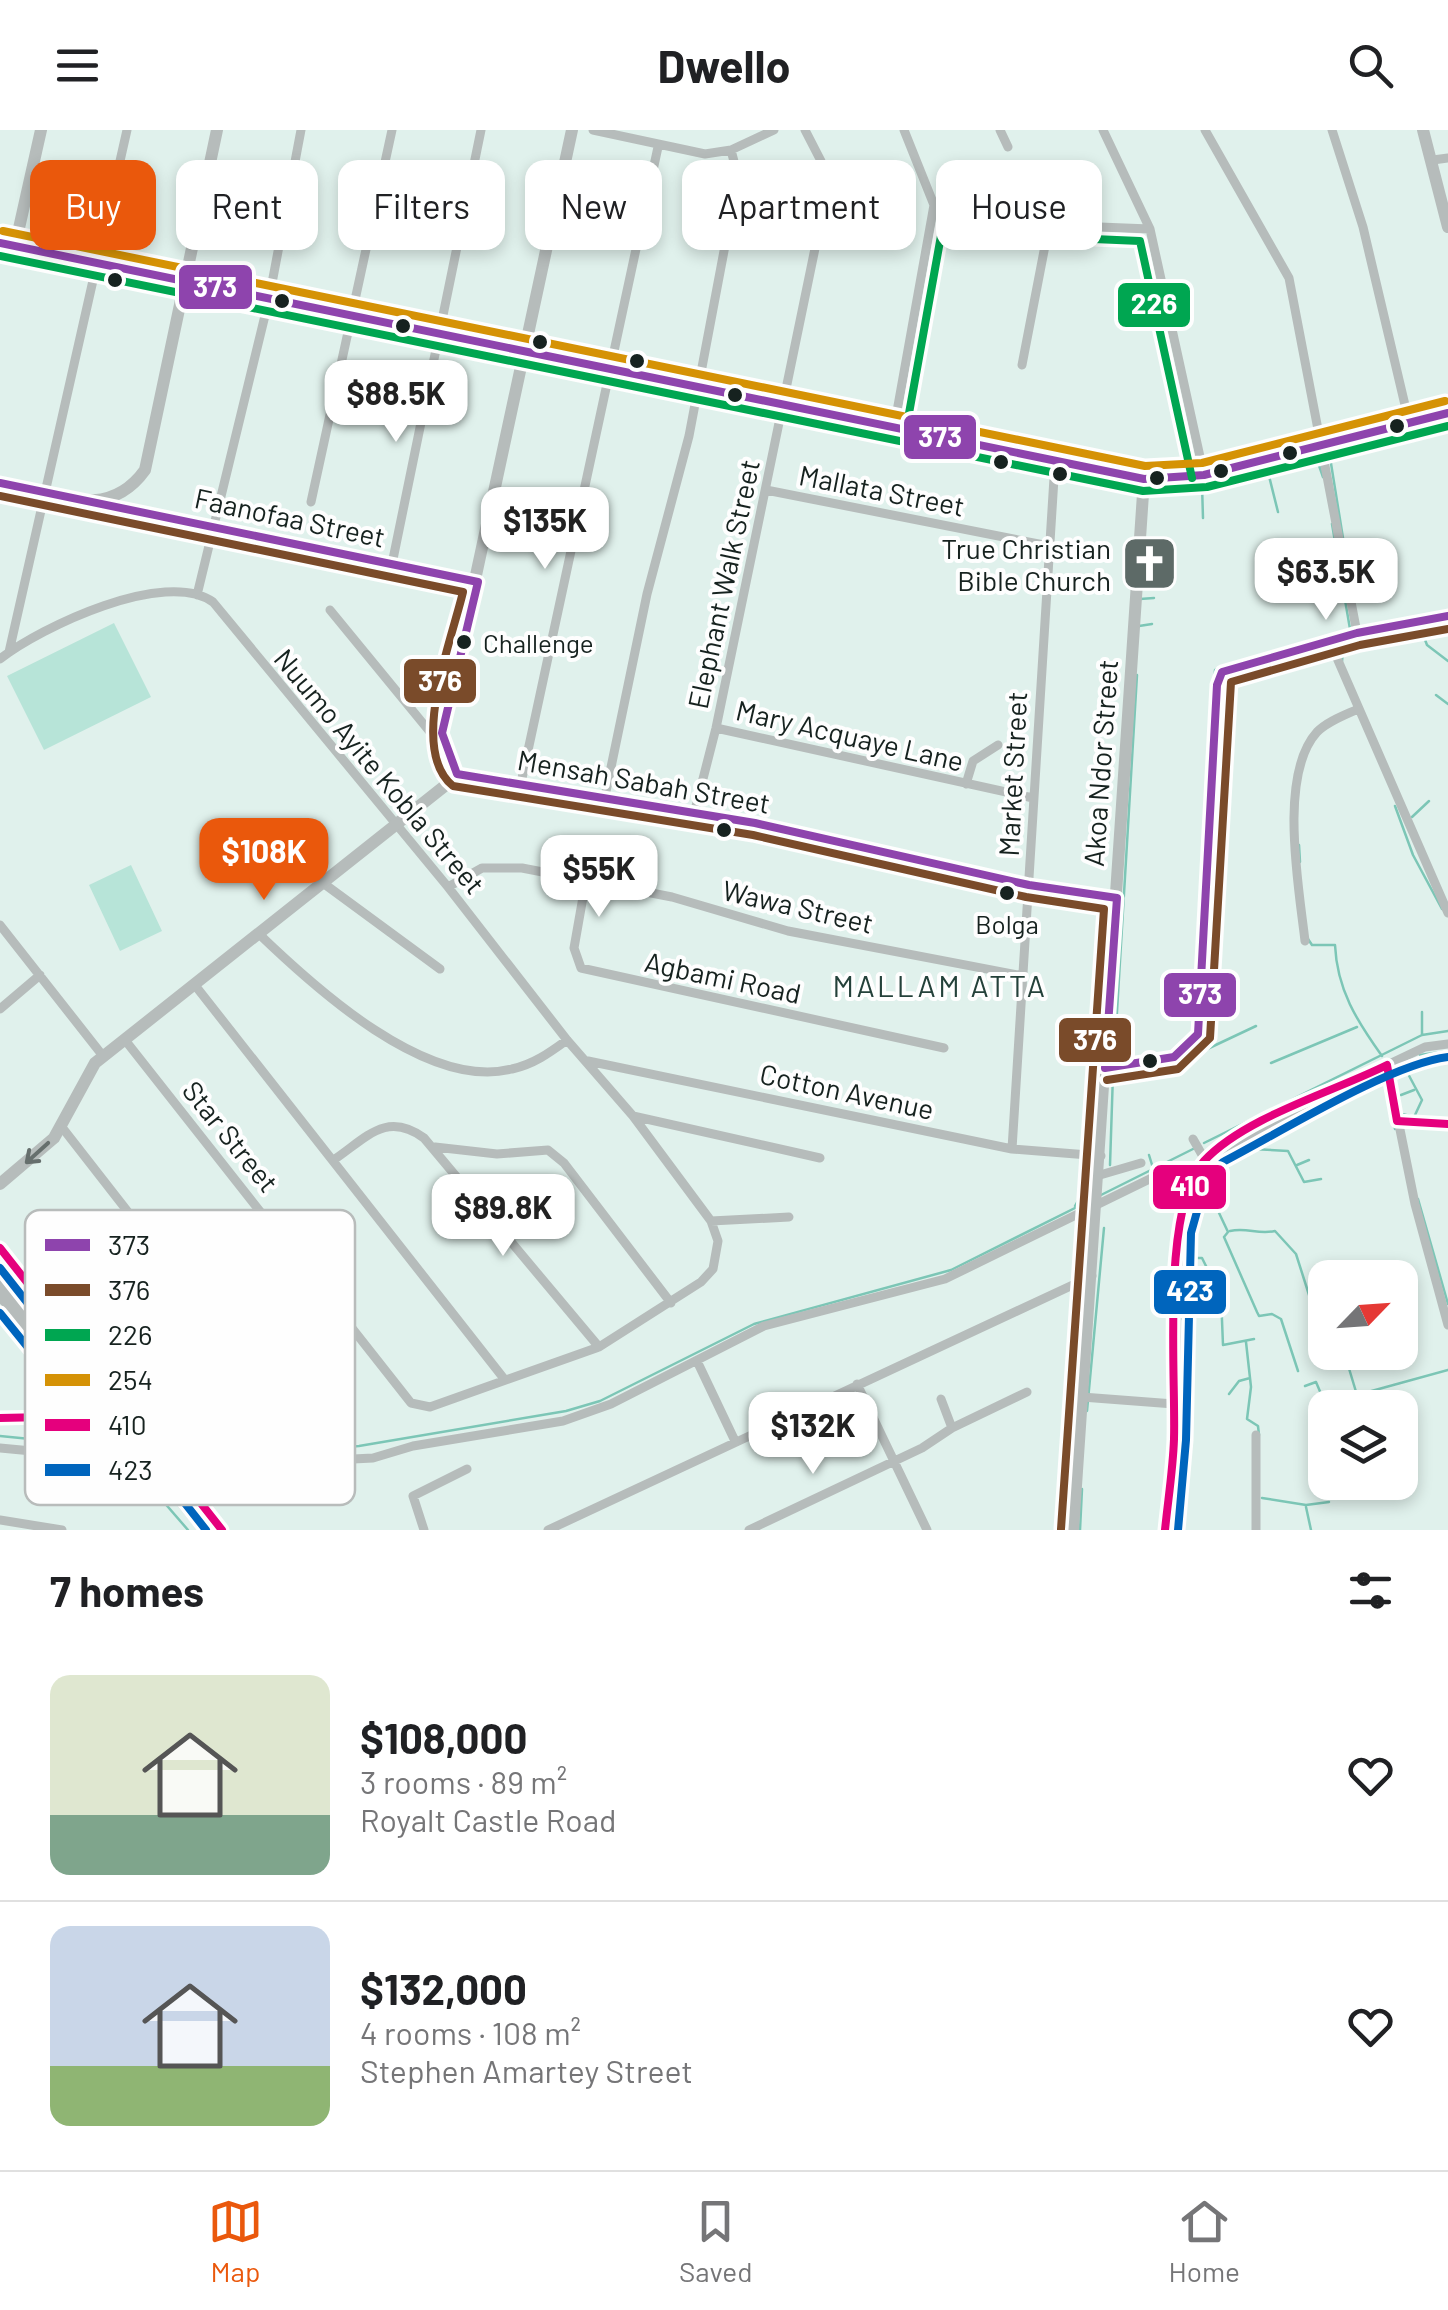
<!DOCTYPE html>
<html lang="en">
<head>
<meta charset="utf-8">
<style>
	:root { --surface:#fff; --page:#f6f6f6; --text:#202124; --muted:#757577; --line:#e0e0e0; --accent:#ea580c }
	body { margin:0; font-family:Barlow,sans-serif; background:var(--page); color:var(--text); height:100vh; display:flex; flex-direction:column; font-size:38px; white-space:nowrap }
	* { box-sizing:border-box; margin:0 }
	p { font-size:32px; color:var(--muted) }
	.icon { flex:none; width:55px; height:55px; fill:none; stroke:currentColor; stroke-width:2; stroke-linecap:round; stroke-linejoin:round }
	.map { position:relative; height:1400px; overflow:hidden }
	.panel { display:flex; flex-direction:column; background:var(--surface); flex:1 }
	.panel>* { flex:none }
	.top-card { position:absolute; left:30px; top:30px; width:1390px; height:90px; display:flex; gap:20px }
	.needle { width:65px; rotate:65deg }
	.tools { position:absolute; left:1308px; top:1130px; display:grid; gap:20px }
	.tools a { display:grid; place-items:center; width:110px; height:110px; border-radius:20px; background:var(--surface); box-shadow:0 5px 15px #0003; font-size:50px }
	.price { position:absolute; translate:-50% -85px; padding:0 22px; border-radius:20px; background:#fff; color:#222; font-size:32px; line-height:65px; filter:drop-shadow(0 2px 5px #0008) }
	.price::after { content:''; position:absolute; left:50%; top:60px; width:30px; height:22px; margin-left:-15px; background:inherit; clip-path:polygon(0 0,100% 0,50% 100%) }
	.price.on { background:var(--accent); color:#fff }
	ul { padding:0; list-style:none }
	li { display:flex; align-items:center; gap:30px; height:250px; padding:0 50px }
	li+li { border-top:2px solid var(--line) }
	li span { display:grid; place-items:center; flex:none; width:280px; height:200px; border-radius:20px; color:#555 }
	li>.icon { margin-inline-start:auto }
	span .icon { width:120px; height:120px; fill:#fffc; stroke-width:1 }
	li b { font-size:42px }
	h2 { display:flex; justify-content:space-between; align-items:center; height:120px; padding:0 50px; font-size:42px }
	.tag { padding:0 35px; border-radius:20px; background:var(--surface); box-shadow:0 5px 15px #0003; font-size:35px; line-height:90px }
	.tag.on { background:var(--accent); color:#fff }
	header { display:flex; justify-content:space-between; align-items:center; height:130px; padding:0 50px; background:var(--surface); font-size:45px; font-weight:700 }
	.tabs { display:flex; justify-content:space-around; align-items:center; height:140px; border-top:2px solid var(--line); background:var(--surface); font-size:28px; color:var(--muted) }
	.tabs a { display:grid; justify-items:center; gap:5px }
	.tabs .on { color:var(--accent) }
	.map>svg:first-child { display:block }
</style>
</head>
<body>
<header><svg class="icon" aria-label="menu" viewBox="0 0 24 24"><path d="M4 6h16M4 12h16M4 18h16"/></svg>Dwello<svg class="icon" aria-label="search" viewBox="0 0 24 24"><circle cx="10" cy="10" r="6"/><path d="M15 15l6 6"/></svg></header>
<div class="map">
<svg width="1448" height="1400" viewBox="0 0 1448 1400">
	<rect width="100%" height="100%" fill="#e0f1ec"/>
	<path fill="#b7e4d8" d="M114,493L151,567L44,620L7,546Z
		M131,735L162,801L120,821L89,755Z"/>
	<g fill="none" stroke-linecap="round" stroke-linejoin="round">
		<path stroke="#7cc6b6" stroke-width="2.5" d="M1413,284L1448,276
			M1348,302L1402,286
			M1267,338L1278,382
			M1060,341L1133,355L1137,362
			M1202,355L1203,388
			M1148,363L1153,358L1202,353L1315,324L1323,347
			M1332,394L1350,499
			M1343,408L1329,321L1448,290
			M1140,469L1154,468
			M1139,496L1152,494
			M1421,499L1427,515L1448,531
			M1342,531L1344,513L1448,493
			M1244,540L1325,520
			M1214,553L1215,540L1242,532
			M1436,565L1448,574
			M1395,676L1413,725L1442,779
			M1412,687L1429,671
			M1299,715L1300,732
			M1308,809L1312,815H1335C1337,860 1357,891 1382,926
			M1422,882V905
			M1204,917L1227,545
			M1420,925L1448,921
			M1118,931L1114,932L1137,545
			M1271,933L1357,897
			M1406,940L1422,970L1415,985
			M1401,965L1414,960
			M1402,984L1418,988
			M1249,1012L1252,1019L1288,1021L1304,1052L1321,1049
			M1204,1013L1422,905L1448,901
			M1149,1025L1153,1038
			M1110,1035L1113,944L1186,929L1256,896
			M1297,1035L1309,1030
			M1204,1051L1228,1102L1224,1107L1257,1182L1259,1186L1272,1184L1281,1189L1298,1241
			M1197,1059L1215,1029L1374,946L1385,950L1395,999
			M1101,1065L1193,1019
			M1418,1069L1448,1174
			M1075,1076L1084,1060
			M1177,1090L1183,1047
			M1230,1101C1247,1097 1258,1105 1275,1101L1296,1124L1310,1168L1325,1185
			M1183,1109L1186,1092
			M1182,1128H1202L1221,1166L1223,1215L1254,1209
			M1181,1189L1182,1152
			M1246,1212L1251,1257L1247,1289L1258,1296L1259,1305
			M1344,1222L1357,1265L1448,1240
			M1305,1256L1316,1252L1327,1278
			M1229,1264L1239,1251L1250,1248
			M1170,1270L1172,1223
			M1087,1281L1104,1098
			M0,1306L131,1319
			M1169,1320L1170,1298
			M169,1321L251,1325L359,1316L566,1281L600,1271L754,1194L951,1140L1089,1071
			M130,1333L188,1400
			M1262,1368L1306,1375L1329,1372
			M1306,1377L1311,1400
			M1080,1400L1082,1359"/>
		<path stroke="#b6bcbb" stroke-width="9" d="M593,0L705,24L731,20L774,0
			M1000,0L1008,17
			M1103,0L1150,99L1204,345
			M1205,0L1289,148L1357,503
			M1332,0L1363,97L1409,292
			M1433,30L1448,28
			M934,75L1049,95L1150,99
			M1022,235L1049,95
			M894,298L934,75L904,0
			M766,360L1049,416
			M93,372L476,452
			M311,372L392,0
			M392,434L481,0
			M197,465L269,169L301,0
			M330,480L444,619
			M1330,512L1448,783
			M9,522L127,0
			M0,529C41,497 165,438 213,472L448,757L567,910L633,986L711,1091L718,1111L713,1139L701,1152L599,1217L430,1277L411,1273L125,910
			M716,598L1033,668
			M457,644L755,693L1029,755L1117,768
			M521,653L658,17
			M966,654L973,631L998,615
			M604,671L647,464L689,306L738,47L731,20
			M694,684L716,598L825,70L821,31L805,0
			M586,750L574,818L581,838L944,918
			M323,753L440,839
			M448,757L482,738H522L672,767L788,801L1023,846
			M0,795L103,926
			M259,804C314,857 427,961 512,939C534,934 549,923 567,910
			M1305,811C1299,758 1278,645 1317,602C1328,591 1345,585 1358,579
			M194,854L505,1250
			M0,879L40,845
			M588,931L1012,1019L1101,1026
			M1387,935L1415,1074L1448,1195
			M1105,938L1174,927L1198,904L1217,555L1222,542L1357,503L1448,486
			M633,986L820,1028
			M1397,991L1448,994
			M61,996L298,1300
			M1193,1009L1205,1030
			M435,1017L497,1024L548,1020L564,1033L671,1173
			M1012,1019L1055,332
			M335,1029C367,1007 387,981 424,1008L599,1217
			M1100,1045L1141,1033
			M711,1091L789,1087
			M697,1231L735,1311
			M857,1254L927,1400
			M111,1264L158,1233L294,1122
			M1082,1267L1174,1274
			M0,1288L46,1287L89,1267
			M952,1298L1027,1262
			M1256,1305V1400
			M0,1318L148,1332
			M216,1336L373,1328L413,1316L563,1291L611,1274L764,1196L945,1149L1166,1041L1181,1036L1196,1039
			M0,1390L62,1400
			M424,1400L413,1366L467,1339
			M548,1400L1092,1146
			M749,1400L922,1318L952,1298L941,1269
			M1165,1400L1174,1310L1179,1101L1196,1039L1216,1022L1341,957L1425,917L1448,914"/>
		<path stroke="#b6bcbb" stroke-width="12" d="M1423,0L1448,97
			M0,113L1144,349L1204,345L1448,283
			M15,116L41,0
			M0,353C55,363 107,393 145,340L217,0
			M0,1054L54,1008L95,933L456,647L442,603L572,0
			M1073,1400L1144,349"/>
		<path stroke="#b6bcbb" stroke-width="14" d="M0,1118L222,1400
			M0,1145L206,1400
			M0,1163L81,1258"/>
		<defs>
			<path id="bus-1" d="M0,113L1144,349L1204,345L1448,283
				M0,353L478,452L442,603L457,644L755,693L1029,755L1117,768L1105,938L1174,927L1198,904L1217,555L1222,542L1357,503L1448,486"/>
			<path id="bus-2" d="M0,366L463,462C452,509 408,620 453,656L753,705L1026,767L1104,779L1061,1399
				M1107,950L1178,939L1210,908L1231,552L1360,515L1448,499"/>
			<path id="bus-3" d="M0,126L1143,361L1207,357L1448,296
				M906,300L944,89L1047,107L1140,111L1192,348"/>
			<path id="bus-4" d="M3,101L1145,336L1202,333L1445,271"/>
			<path id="bus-5" d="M0,1118L222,1400
				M0,1288L46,1287L89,1267L121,1295
				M1165,1400C1168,1370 1173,1339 1174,1309C1176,1244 1161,1077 1204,1031C1245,987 1333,962 1387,935L1397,991L1448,994"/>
			<path id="bus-6" d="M0,1138L206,1400
				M0,1183L47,1241L104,1295
				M1178,1400L1186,1310L1191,1103L1207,1046L1223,1032C1279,1003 1390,934 1448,927"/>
		</defs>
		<use href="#bus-1" stroke="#fefefe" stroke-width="15"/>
		<use href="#bus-2" stroke="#fefefe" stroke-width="15"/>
		<use href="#bus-3" stroke="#fefefe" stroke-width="15"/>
		<use href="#bus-4" stroke="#fefefe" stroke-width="15"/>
		<use href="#bus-5" stroke="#fefefe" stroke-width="15"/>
		<use href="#bus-6" stroke="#fefefe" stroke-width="15"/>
		<use href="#bus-1" stroke="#8e44ad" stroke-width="8"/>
		<use href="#bus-2" stroke="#7a4b2a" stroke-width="8"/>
		<use href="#bus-3" stroke="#00a651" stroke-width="8"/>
		<use href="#bus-4" stroke="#d59205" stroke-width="8"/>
		<use href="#bus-5" stroke="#e5007d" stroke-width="8"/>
		<use href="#bus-6" stroke="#0065bd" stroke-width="8"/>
	</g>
	<defs><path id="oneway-shaft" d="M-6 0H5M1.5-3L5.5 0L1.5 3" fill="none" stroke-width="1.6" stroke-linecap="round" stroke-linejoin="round" transform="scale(2.5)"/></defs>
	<use stroke="#666f6d" href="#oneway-shaft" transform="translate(37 1023) rotate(138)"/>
	<defs>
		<symbol id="church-square" viewBox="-11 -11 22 22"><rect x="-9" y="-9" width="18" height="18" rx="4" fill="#5d6a67" stroke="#fefefe"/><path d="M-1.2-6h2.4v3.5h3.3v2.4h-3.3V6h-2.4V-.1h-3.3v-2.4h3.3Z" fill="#fff"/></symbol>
	</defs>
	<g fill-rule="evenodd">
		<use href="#church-square" x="1118" y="402" width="63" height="63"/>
	</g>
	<g fill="#16221f" stroke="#fefefe" stroke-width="4">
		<circle cx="115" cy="150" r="9"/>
		<circle cx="282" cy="171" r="9"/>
		<circle cx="403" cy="196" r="9"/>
		<circle cx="540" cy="212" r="9"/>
		<circle cx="637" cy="231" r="9"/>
		<circle cx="735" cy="265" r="9"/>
		<circle cx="1397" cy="296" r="9"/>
		<circle cx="1290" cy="323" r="9"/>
		<circle cx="1001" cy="332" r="9"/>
		<circle cx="1221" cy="341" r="9"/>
		<circle cx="1060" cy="344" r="9"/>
		<circle cx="1157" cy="348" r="9"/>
		<circle cx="464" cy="512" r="9"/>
		<circle cx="724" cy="700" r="9"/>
		<circle cx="1007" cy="763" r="9"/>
		<circle cx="1150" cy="931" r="9"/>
	</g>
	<g text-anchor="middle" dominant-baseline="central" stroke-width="8" stroke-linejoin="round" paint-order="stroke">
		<g font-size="26" fill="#16221f" stroke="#fefefe" text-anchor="start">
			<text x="483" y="512">Challenge</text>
			<text x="1007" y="793" text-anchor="middle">Bolga</text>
		</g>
		<g font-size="28" fill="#16221f" stroke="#fefefe">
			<text transform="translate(882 360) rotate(11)">Mallata Street</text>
			<text transform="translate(290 387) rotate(12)">Faanofaa Street</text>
			<text transform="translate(723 454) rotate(-78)">Elephant Walk Street</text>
			<text transform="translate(850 605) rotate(13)">Mary Acquaye Lane</text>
			<text transform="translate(1100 633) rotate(-86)">Akoa Ndor Street</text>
			<text transform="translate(380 641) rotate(50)">Nuumo Ayite Kobla Street</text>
			<text transform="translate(1012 644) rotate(-87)">Market Street</text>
			<text transform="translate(644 651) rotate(10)">Mensah Sabah Street</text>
			<text transform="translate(798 776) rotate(13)">Wawa Street</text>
			<text transform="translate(723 847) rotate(12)">Agbami Road</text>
			<text transform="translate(847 961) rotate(12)">Cotton Avenue</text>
			<text transform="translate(231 1006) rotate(51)">Star Street</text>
		</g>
		<g font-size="28" fill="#16221f" stroke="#fefefe" text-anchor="end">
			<text x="1111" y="418">True Christian<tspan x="1111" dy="32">Bible Church</tspan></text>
		</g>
		<g font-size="30" letter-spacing="2.5" fill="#24413a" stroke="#fefefe">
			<text x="940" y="855">MALLAM ATTA</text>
		</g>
	</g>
	<rect x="25" y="1080" width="330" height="295" rx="15" fill="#fefefe" stroke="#b8bcbb" stroke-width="2.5"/>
	<rect x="45" y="1109" width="45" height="12" fill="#8e44ad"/>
	<rect x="45" y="1154" width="45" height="12" fill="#7a4b2a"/>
	<rect x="45" y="1199" width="45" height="12" fill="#00a651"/>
	<rect x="45" y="1244" width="45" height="12" fill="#d59205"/>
	<rect x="45" y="1289" width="45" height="12" fill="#e5007d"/>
	<rect x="45" y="1334" width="45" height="12" fill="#0065bd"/>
	<g font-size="28" fill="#16221f">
		<text x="108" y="1125">373</text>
		<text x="108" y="1170">376</text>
		<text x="108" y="1215">226</text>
		<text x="108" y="1260">254</text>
		<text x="108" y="1305">410</text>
		<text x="108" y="1350">423</text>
	</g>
	<g stroke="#fefefe" stroke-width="4">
		<rect x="177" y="133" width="77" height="48" rx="10" fill="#8e44ad"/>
		<rect x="1116" y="151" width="76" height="48" rx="10" fill="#00a651"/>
		<rect x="902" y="283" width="76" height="48" rx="10" fill="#8e44ad"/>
		<rect x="402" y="527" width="76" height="48" rx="10" fill="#7a4b2a"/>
		<rect x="1162" y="841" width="76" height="48" rx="10" fill="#8e44ad"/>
		<rect x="1057" y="886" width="76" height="48" rx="10" fill="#7a4b2a"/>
		<rect x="1151" y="1033" width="77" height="48" rx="10" fill="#e5007d"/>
		<rect x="1152" y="1138" width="76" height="48" rx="10" fill="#0065bd"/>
	</g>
	<g font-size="28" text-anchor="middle" font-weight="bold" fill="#fff">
		<text x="215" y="167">373</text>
		<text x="1154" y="184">226</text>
		<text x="940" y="317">373</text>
		<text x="440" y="561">376</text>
		<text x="1200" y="874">373</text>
		<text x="1095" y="920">376</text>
		<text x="1190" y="1066">410</text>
		<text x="1190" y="1171">423</text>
	</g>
</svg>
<div class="tools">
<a><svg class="needle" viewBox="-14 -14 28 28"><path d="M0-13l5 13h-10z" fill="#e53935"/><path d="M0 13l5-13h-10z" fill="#757577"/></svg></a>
<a><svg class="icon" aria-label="layers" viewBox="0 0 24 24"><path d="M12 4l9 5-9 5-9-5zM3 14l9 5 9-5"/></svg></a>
</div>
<b class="price" style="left:396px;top:315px">$88.5K</b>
<b class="price" style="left:545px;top:442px">$135K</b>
<b class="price" style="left:1326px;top:493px">$63.5K</b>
<b class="price on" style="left:264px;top:773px">$108K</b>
<b class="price" style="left:599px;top:790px">$55K</b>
<b class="price" style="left:503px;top:1129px">$89.8K</b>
<b class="price" style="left:813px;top:1347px">$132K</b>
<div class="top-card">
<a class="tag on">Buy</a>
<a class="tag">Rent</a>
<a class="tag">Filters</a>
<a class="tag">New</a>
<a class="tag">Apartment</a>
<a class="tag">House</a>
</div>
</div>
<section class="panel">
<h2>7 homes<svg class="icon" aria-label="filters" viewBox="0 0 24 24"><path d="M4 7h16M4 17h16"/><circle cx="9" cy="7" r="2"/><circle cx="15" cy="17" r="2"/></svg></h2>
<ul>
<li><span style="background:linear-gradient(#dfe7d0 70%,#7fa58c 0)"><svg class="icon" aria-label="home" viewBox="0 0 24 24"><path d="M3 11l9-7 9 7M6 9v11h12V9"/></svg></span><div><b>$108,000</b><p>3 rooms · 89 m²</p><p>Royalt Castle Road</p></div><svg class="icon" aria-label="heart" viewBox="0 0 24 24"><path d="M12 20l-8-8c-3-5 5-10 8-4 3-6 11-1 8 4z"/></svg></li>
<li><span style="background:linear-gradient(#c9d6e8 70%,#8fb573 0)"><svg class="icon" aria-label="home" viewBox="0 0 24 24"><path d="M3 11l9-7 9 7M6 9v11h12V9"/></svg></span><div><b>$132,000</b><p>4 rooms · 108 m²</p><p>Stephen Amartey Street</p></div><svg class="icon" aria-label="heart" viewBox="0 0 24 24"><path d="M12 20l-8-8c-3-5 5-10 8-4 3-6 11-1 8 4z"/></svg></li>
</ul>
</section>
<nav class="tabs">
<a class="on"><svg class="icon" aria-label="map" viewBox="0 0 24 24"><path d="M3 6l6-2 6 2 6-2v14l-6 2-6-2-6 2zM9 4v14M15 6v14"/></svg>Map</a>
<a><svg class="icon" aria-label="saved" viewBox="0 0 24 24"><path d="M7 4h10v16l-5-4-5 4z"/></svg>Saved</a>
<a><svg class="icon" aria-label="home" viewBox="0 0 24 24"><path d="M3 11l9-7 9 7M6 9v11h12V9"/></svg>Home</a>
</nav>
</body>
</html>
